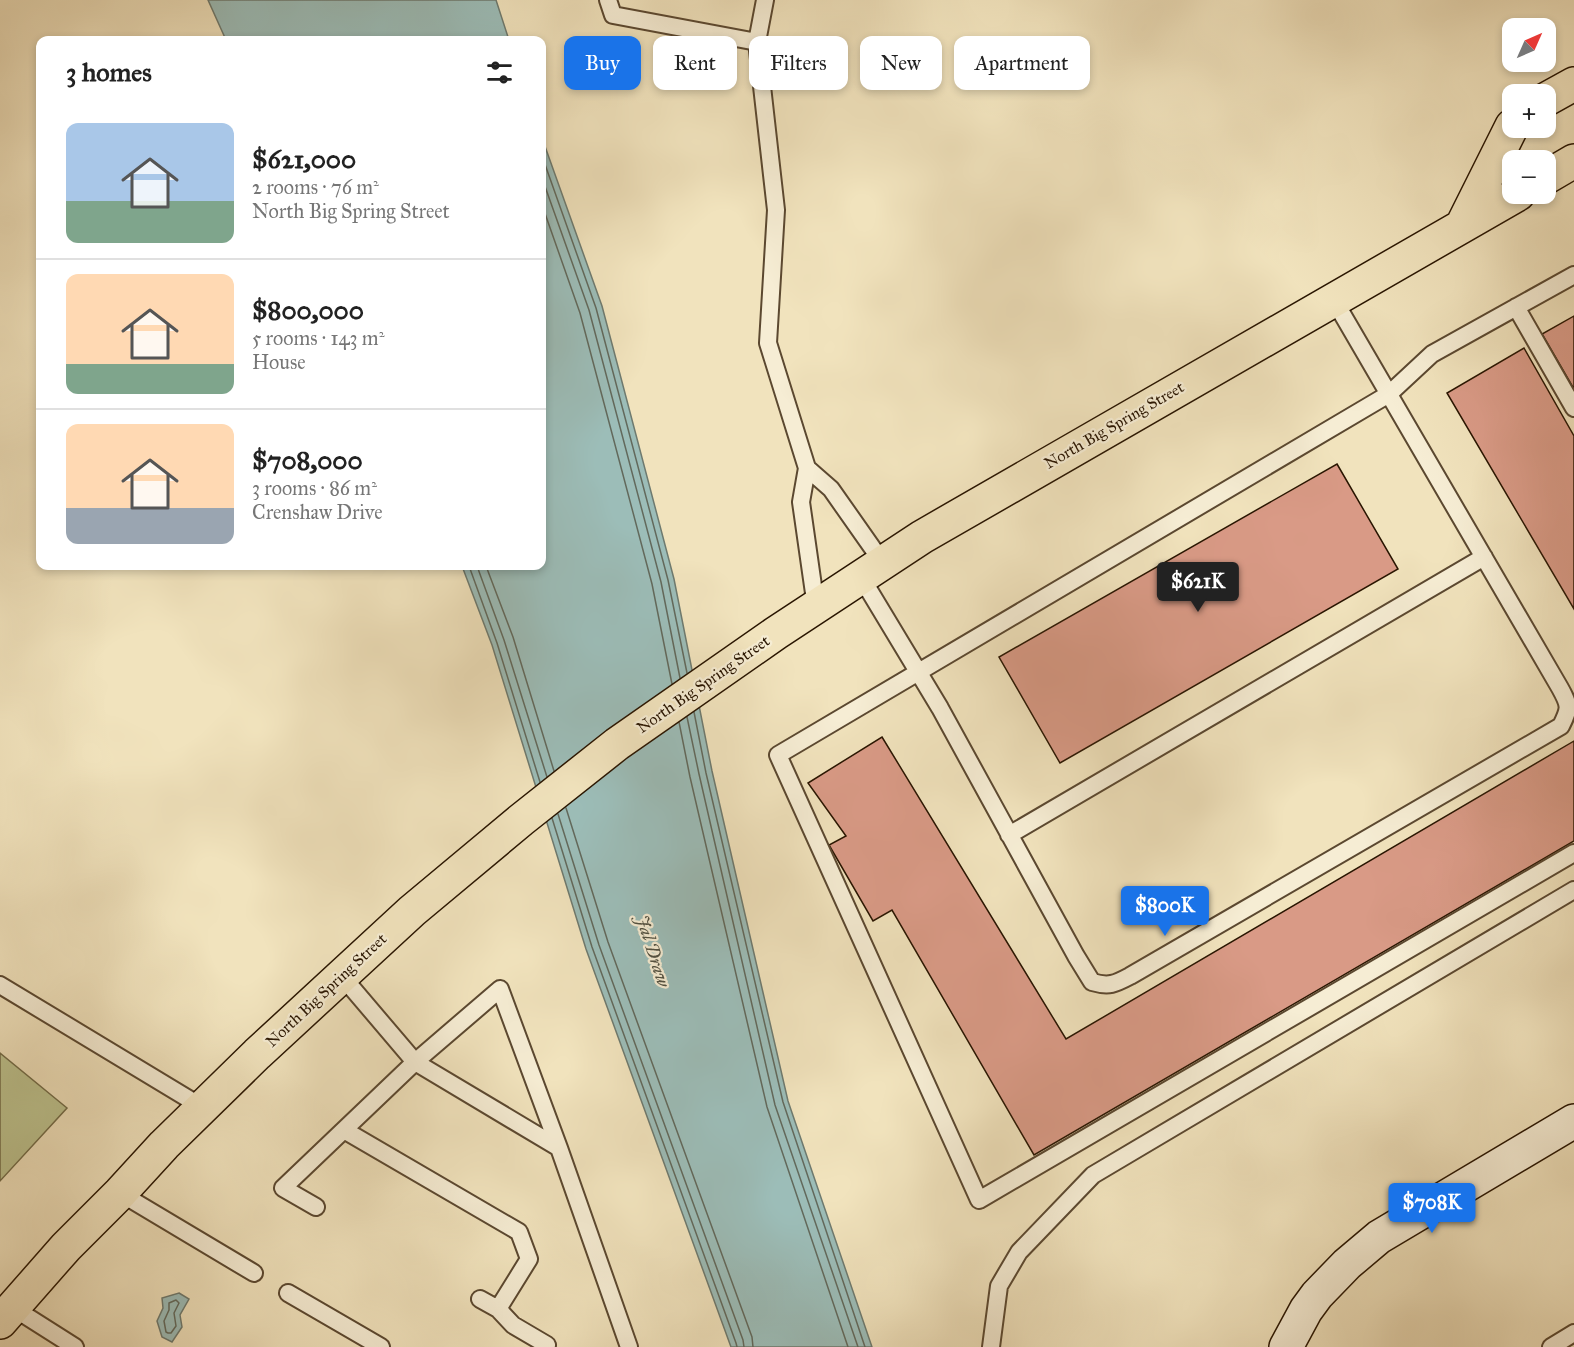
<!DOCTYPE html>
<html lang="en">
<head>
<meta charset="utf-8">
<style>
	:root { --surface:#fff; --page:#f6f6f6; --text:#222; --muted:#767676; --line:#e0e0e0; --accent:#1a73e8 }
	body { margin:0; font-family:"IM FELL Great Primer",serif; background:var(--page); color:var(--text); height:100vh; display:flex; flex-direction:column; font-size:22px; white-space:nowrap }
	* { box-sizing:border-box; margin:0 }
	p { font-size:20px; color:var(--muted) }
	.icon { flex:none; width:33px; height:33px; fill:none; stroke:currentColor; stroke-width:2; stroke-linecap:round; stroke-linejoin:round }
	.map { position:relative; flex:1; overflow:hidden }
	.sheet { position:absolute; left:36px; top:36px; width:510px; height:534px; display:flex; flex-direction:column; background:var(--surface); border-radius:12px; box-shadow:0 3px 9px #0003 }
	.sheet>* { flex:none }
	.banner { position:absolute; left:564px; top:36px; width:570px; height:54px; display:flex; gap:12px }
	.needle { width:39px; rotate:45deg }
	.tools { position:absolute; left:1502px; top:18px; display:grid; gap:12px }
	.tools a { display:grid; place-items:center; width:54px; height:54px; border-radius:12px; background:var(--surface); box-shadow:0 3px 9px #0003; font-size:30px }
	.price { position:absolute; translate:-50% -51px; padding:0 14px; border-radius:6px; background:var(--accent); color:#fff; font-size:20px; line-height:39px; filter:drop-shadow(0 2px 3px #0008) }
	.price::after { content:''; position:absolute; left:50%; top:36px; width:18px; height:14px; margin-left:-9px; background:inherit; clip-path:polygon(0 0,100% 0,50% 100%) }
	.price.current { background:#222; color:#fff }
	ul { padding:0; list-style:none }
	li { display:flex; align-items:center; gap:18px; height:150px; padding:0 30px }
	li+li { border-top:2px solid var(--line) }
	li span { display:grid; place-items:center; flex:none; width:168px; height:120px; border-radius:12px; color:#555 }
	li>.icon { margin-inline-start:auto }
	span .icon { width:72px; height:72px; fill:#fffc; stroke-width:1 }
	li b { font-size:26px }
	h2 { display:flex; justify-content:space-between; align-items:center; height:72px; padding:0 30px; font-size:26px }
	.chip { padding:0 21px; border-radius:12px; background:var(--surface); box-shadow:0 3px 9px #0003; font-size:21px; line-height:54px }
	.chip.current { background:var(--accent); color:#fff }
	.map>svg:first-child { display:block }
</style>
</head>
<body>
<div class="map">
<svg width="1574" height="1347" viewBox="0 0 1574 1347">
	<rect width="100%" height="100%" fill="#f1e3bd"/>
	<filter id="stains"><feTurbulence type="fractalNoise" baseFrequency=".00333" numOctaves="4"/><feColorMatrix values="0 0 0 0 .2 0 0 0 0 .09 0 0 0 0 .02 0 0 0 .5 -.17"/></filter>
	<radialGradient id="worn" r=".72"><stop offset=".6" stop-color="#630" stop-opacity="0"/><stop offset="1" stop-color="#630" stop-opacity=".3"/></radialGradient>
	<path fill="#bdc38f" stroke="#736c48" stroke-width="1.5" d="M0,1053L67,1108L0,1181Z"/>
	<path fill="#9cbdb8" stroke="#6e7a6f" stroke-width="1.5" d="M208,0H496L509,40H226Z
		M542,138L602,306L674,579L712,771L788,1101L872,1347H731L586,949L492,645L462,566H542Z
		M179,1293L189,1299L180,1315L182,1327L172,1342L162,1337L157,1321L163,1308L162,1298Z"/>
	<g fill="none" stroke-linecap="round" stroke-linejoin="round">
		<path stroke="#62695c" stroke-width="1.5" d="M542,156L596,308L668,580L687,673
			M542,178L589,310L661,582L680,678
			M542,205L580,313L652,584L672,684
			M469,566L497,643L540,782
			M477,566L504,640L547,777
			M486,566L513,637L554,771
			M694,712L706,773L783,1102L865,1347
			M687,717L699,774L775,1105L858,1347
			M679,722L690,777L767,1107L848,1347
			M566,808L608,942L752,1337L753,1347
			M558,814L599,945L743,1340L744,1347
			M552,818L592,947L736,1343L737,1347
			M176,1300L179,1303L174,1313L176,1326L171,1333H168L166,1332L164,1321L169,1310V1303Z"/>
	</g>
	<path fill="#d99a86" stroke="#291501" stroke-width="1.5" d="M1574,316V389L1542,334Z
		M1524,348L1574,436V609L1447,393Z
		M1337,464L1398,569L1060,763L999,657Z
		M882,737L1066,1039L1574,741V841L1034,1155L892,910L873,921L829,845L846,836L808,783Z"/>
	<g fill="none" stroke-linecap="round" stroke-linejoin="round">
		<defs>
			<path id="lane" d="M608,0L613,15L757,42
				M765,0L757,42L776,210L768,343L807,468L801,502L816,607
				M1574,275L1432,354L1389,394L778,755L979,1200L1574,853
				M1516,307L1574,408
				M807,468L831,489L883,563
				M861,577L940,708L1076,956L1092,982C1109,987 1115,984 1130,976L1561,726C1570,708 1570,706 1560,688L1334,300
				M1009,835L1484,557
				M341,975L415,1062L559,1148
				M0,985L202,1107
				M344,1130L519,1232L529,1259L498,1309
				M120,1193L254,1273
				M316,1207L283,1188L415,1062L500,989L559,1148L629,1347
				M288,1293L381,1347
				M480,1299L498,1309L513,1325L547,1345
				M12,1307L75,1347
				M991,1347L999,1286L1019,1252L1093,1175L1574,890
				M1551,1347L1574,1333"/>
			<path id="secondary" d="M1286,1347L1306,1310L1317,1295L1347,1264L1379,1237L1574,1121"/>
			<path id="highway" d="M1545,100L1574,84
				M1545,178L1574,161
				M1462,226L1512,126
				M0,1322L66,1247L120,1193L164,1145L257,1054L412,911L521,820L617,744L776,633L922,537L1518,194"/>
		</defs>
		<use href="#lane" stroke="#5b4830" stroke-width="20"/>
		<use href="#secondary" stroke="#291501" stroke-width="36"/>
		<use href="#highway" stroke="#291501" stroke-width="36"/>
		<use href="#lane" stroke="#f6edd4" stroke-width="16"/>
		<use href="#secondary" stroke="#f6edd4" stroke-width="33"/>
		<use href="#highway" stroke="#f1e3bd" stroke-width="33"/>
	</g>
	<g text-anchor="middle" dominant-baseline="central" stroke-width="4.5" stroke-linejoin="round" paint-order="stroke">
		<g font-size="16" fill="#291501" stroke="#f6edd4">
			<text transform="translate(1114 425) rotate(-30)">North Big Spring Street</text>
			<text transform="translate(703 684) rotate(-35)">North Big Spring Street</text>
			<text transform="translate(326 990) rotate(-43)">North Big Spring Street</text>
		</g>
		<g font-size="18" font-style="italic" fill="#515041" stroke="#f6edd4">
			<text transform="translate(653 951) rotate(72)">Jal Draw</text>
		</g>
	</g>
	<rect width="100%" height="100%" filter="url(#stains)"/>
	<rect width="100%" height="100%" fill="url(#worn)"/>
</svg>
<div class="tools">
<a><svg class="needle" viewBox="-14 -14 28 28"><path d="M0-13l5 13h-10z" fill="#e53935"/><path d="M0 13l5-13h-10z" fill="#767676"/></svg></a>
<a>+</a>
<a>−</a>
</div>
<b class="price current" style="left:1198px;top:613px">$621K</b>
<b class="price" style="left:1165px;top:937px">$800K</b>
<b class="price" style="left:1432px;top:1234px">$708K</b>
<div class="banner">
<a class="chip current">Buy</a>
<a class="chip">Rent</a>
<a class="chip">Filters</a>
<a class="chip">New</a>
<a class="chip">Apartment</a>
</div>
<section class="sheet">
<h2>3 homes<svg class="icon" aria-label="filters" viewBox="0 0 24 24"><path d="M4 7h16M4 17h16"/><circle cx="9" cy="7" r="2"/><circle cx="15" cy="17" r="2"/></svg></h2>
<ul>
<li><span style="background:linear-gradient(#a9c7e8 65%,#7fa58c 0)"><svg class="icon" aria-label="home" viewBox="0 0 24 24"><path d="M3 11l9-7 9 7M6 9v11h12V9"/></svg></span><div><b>$621,000</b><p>2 rooms · 76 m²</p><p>North Big Spring Street</p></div></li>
<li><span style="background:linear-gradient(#ffd9b3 75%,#7fa58c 0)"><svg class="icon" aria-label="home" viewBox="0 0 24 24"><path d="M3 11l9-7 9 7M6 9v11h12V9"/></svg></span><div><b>$800,000</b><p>5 rooms · 143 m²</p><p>House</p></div></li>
<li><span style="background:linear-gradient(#ffd9b3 70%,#9aa5b1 0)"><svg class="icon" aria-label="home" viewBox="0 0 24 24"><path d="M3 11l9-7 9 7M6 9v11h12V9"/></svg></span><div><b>$708,000</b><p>3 rooms · 86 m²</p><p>Crenshaw Drive</p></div></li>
</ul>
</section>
</div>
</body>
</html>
